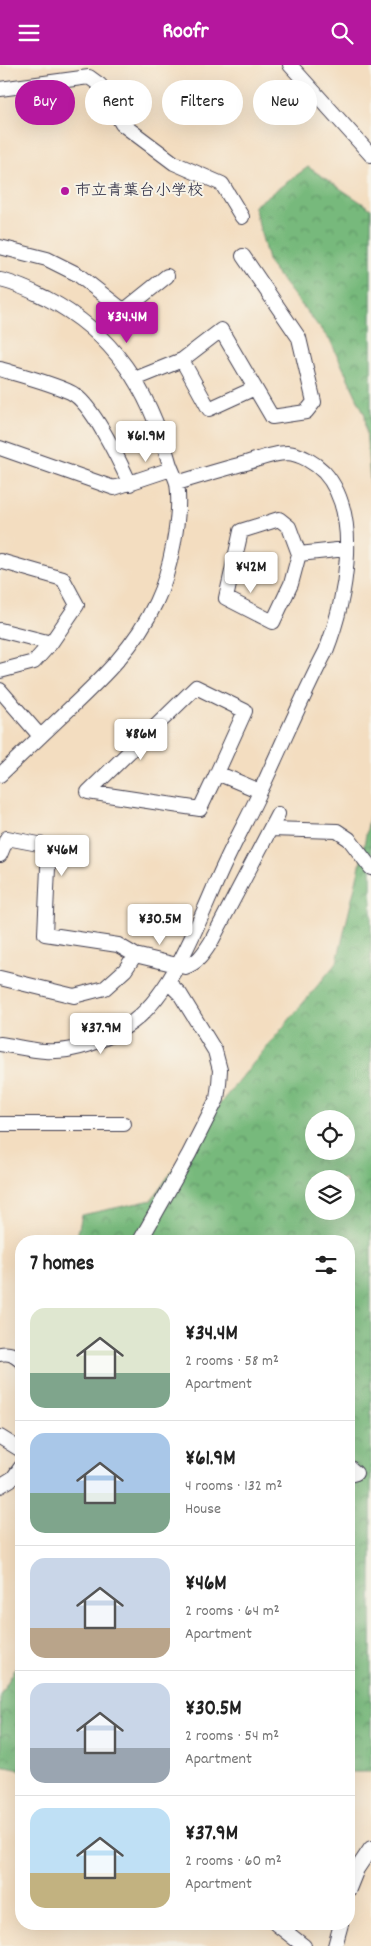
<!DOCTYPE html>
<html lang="en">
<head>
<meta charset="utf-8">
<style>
	:root { --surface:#fff; --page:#f2f2f2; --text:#222; --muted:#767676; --line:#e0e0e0; --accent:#b5179e }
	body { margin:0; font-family:Dekko,"Klee One",sans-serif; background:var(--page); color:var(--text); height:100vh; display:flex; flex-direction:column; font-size:19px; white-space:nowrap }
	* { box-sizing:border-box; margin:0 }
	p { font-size:16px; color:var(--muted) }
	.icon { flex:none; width:28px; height:28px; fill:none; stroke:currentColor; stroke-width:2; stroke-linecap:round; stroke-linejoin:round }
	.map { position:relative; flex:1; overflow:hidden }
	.sheet { position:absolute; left:15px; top:1170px; width:340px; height:695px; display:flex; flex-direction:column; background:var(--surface); border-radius:20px; box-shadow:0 5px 20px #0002 }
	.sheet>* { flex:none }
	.guide { position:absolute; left:15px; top:15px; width:341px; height:45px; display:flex; gap:10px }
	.fabs { position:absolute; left:305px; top:1045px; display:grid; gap:10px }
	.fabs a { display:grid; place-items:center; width:50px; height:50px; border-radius:50%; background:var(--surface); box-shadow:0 5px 20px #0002; font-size:25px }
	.price { position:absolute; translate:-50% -42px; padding:0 11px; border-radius:5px; background:#fff; color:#222; font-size:16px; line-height:32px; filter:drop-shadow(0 1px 2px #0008) }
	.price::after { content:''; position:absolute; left:50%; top:30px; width:15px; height:11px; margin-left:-8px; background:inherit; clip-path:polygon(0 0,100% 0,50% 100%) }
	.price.active { background:var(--accent); color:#fff }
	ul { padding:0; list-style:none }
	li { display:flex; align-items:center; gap:15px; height:125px; padding:0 15px }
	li+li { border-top:1px solid var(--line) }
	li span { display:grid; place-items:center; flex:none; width:140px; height:100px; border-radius:15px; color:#555 }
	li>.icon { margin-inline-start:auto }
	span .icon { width:60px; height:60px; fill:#fffc; stroke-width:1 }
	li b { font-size:21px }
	h2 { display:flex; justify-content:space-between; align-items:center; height:60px; padding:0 15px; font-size:21px }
	.tag { padding:0 18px; border-radius:22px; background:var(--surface); box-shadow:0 5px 20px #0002; font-size:18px; line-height:45px }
	.tag.active { background:var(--accent); color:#fff }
	header { display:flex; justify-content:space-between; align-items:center; height:65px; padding:0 15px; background:var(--accent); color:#fff; font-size:22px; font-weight:800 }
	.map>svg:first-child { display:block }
</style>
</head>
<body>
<header><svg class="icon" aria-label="menu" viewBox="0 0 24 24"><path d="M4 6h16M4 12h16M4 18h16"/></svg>Roofr<svg class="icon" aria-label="search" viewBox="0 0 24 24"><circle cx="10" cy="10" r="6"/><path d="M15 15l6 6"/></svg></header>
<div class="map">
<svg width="371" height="1881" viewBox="0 0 371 1881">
	<defs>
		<pattern id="forest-crowns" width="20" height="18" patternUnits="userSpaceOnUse" patternTransform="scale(1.25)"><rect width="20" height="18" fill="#77b97c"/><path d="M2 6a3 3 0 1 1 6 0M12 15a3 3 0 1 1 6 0" fill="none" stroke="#619667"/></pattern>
	</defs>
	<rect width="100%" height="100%" fill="#f7f3e8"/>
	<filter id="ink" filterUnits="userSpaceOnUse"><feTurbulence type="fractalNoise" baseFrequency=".02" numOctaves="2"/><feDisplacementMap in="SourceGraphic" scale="10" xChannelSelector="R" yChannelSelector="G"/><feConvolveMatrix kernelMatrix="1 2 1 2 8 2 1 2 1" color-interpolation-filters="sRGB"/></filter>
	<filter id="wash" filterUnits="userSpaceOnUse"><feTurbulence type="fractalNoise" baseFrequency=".0096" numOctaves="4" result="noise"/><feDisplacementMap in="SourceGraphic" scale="20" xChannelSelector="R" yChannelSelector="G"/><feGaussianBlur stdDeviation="1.12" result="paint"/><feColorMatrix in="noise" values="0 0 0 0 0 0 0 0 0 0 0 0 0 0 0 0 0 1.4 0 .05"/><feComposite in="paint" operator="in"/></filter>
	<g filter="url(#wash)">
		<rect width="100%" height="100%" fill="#f3ddc0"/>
		<path fill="url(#forest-crowns)" stroke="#4c6e5c" fill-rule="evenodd" d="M308,102L371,144V431L365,350L331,277L269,199L254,141Z
			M371,743V1707H349V1176H76L82,1150L152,1135L208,1053L337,897L361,796ZM314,1054H346V1086H314ZM314,1114H346V1146H314Z
			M21,1594V1705L1,1701L0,1630Z"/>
	</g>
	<g filter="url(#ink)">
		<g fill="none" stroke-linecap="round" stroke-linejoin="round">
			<defs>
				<path id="minor" d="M290,0L371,90
					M0,24L89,12L100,20L122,59L174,98L222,119L242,152
					M0,182L47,194L77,209L119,242L126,244L167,211
					M0,215C16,218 31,226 46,233C114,268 149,325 169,397C171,404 175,411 177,418C182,450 170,508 156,537C135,583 100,615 63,650C42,670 21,690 0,710
					M182,295L221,265L255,323
					M0,304C23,311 48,317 70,327C91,336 120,397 130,419
					M135,314L182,295L209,344L255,323L272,352L306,347L314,337L299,273L243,191
					M0,383L114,423L171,404
					M299,489L289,462L279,454L241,466L226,533L273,557L291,519L299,489L346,484
					M0,496L63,514L77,540L51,578L34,597L0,606
					M0,565L51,578
					M0,625L40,671
					M217,708L245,646L196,622L88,727L200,744L217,708L260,726
					M270,764L337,766L349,774L371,803
					M0,790L7,773L49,781L45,869L118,880L135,890L185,902C198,898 204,888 211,877L278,749
					M0,913L74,931L105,923L125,905L135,890
					M0,979C15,981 30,985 45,986C73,988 104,976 127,961C175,930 201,848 225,798C236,774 249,751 260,727C282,680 302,632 326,586C345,537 363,450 324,407C315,398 301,389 287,388C274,388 259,394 246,398C223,404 200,411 177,418
					M0,1059H124
					M140,1176L189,1089L217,1034L219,1019L220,1005L215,986L180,929L168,917
					M0,1289C10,1287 14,1290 21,1296
					M0,1372L21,1385
					M349,1402L356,1408L349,1410
					M0,1421L13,1413L21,1402
					M349,1824L357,1804L371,1783
					M276,1859L304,1881
					M335,1881L341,1859"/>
			</defs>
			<use href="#minor" stroke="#413e4f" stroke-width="16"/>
			<use href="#minor" stroke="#fff" stroke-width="14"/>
		</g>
	</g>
	<circle fill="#b5179e" stroke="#f7f3e8" stroke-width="2" cx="65" cy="126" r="5"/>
	<g text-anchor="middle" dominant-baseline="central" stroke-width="4" stroke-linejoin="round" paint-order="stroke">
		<g font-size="16" fill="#22223b" stroke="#f7f3e8" text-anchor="start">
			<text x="75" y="126">市立青葉台小学校</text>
		</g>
	</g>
</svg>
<div class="fabs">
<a><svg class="icon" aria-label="locate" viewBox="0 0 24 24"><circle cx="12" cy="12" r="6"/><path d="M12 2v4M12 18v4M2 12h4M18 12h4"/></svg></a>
<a><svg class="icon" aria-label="layers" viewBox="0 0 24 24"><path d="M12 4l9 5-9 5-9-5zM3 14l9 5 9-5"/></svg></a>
</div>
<b class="price active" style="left:127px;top:279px">¥34.4M</b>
<b class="price" style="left:146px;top:398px">¥61.9M</b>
<b class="price" style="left:251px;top:529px">¥42M</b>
<b class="price" style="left:141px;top:696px">¥86M</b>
<b class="price" style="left:62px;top:812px">¥46M</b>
<b class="price" style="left:160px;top:881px">¥30.5M</b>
<b class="price" style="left:101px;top:990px">¥37.9M</b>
<div class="guide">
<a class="tag active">Buy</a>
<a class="tag">Rent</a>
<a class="tag">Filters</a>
<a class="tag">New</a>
</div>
<section class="sheet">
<h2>7 homes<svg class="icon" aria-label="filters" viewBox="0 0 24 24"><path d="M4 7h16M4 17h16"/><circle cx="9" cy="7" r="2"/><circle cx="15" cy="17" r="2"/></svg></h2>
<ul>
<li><span style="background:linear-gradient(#dfe7d0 65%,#7fa58c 0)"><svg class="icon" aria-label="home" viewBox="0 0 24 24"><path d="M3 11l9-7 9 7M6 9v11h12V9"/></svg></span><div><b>¥34.4M</b><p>2 rooms · 58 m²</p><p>Apartment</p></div></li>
<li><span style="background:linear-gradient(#a9c7e8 60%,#7fa58c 0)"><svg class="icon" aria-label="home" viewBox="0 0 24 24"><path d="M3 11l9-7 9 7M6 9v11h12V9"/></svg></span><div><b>¥61.9M</b><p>4 rooms · 132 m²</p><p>House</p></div></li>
<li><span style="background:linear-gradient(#c9d6e8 70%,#b9a48a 0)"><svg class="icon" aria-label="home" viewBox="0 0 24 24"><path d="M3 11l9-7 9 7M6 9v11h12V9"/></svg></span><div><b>¥46M</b><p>2 rooms · 64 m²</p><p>Apartment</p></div></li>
<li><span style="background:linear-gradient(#c9d6e8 65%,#9aa5b1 0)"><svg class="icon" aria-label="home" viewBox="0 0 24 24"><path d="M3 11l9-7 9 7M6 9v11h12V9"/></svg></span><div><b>¥30.5M</b><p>2 rooms · 54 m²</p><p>Apartment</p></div></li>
<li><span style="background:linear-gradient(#bfe0f5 65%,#c2b280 0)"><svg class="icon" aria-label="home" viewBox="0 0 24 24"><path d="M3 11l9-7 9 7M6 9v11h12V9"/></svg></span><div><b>¥37.9M</b><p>2 rooms · 60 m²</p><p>Apartment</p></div></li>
</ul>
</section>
</div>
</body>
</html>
